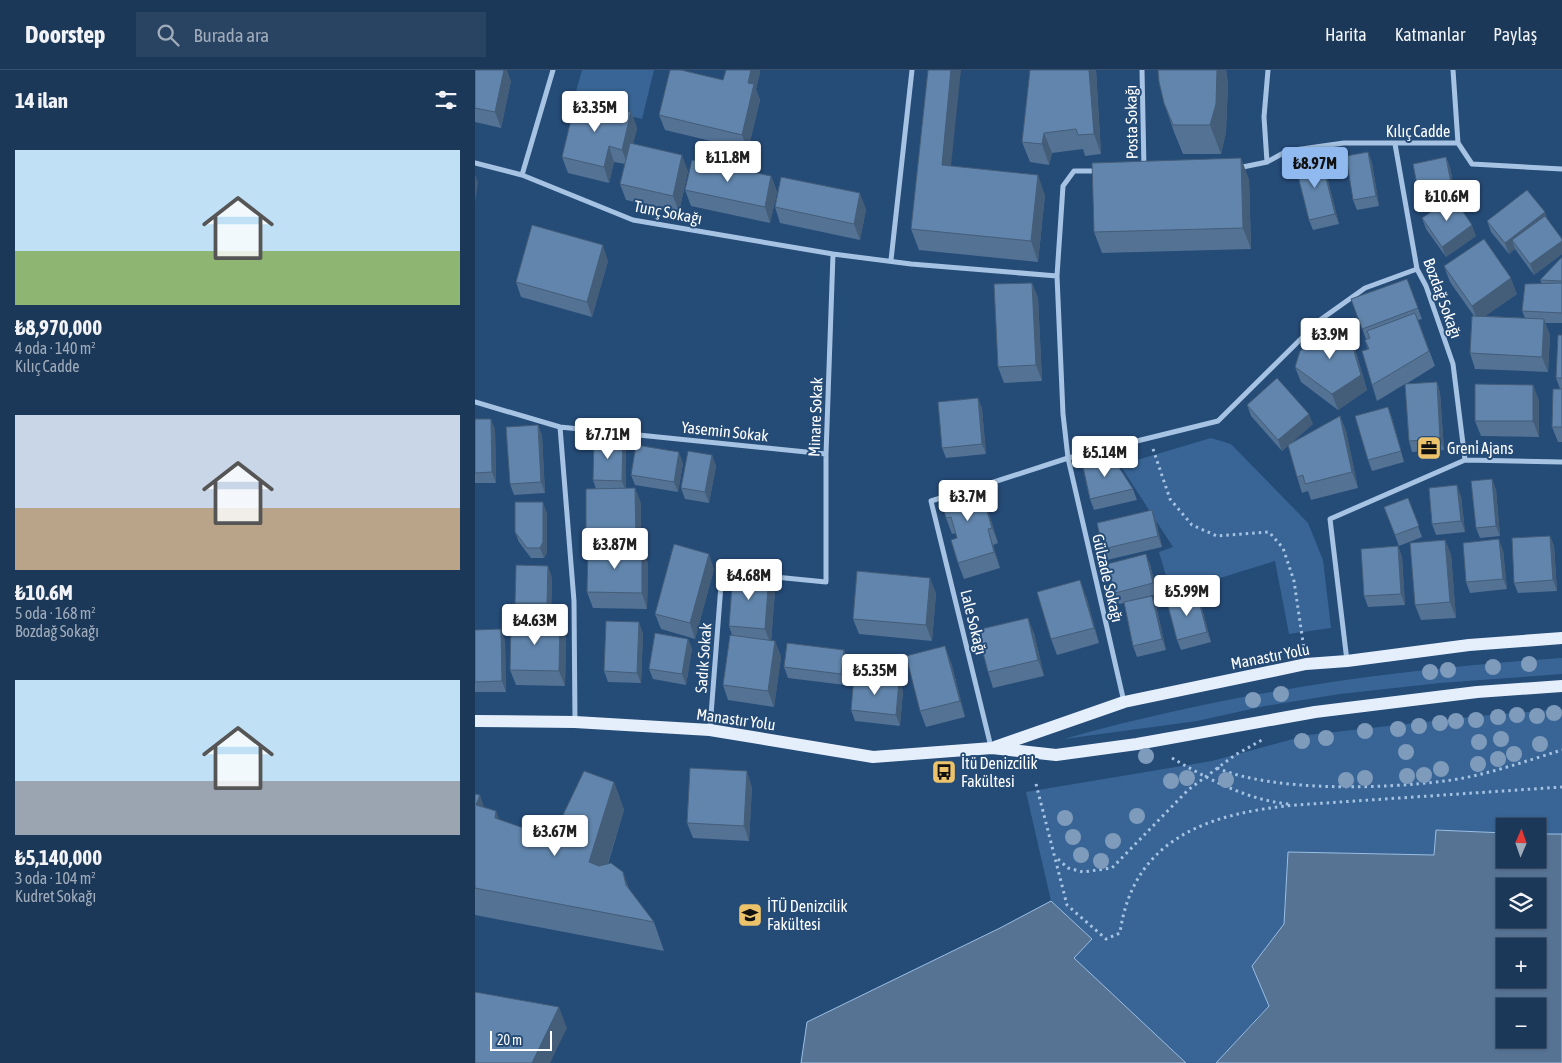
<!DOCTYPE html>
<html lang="tr">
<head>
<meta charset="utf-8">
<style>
	:root { --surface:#1c3859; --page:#294362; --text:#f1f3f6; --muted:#a0acba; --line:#3a526f; --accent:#90b9f0 }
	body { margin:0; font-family:"Asap Condensed",sans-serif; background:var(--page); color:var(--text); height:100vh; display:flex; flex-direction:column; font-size:19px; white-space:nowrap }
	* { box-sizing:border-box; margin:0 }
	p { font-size:16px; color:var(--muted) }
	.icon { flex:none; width:28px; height:28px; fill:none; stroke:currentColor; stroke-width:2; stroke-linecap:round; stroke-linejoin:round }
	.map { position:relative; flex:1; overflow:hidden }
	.side { display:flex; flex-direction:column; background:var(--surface); width:475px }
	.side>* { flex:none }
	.needle { width:32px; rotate:2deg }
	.fabs { position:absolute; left:1021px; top:748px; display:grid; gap:10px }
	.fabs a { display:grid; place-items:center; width:50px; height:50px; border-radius:0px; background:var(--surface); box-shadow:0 1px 4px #0004,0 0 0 1px var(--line); font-size:25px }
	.scale { position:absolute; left:15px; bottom:12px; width:62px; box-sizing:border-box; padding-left:5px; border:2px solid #fff; border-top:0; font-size:14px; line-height:18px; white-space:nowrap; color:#fff; -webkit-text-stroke:4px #254b77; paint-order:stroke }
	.price { position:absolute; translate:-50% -42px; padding:0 11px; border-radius:5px; background:#fff; color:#222; font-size:16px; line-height:32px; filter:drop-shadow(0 1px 2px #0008) }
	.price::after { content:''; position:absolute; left:50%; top:30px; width:15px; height:11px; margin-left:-8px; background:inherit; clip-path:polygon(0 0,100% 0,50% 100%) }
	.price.selected { background:var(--accent); color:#111 }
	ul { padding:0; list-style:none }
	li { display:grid; align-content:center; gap:10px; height:265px; padding:0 15px }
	li span { display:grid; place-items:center; height:155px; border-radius:0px; color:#555 }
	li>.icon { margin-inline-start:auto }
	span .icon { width:90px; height:90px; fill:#fffc; stroke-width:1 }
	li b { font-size:21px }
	h2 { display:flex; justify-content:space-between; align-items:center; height:60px; padding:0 15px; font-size:21px }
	header { display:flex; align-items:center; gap:30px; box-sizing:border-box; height:70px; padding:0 25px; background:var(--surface); border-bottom:1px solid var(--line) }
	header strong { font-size:24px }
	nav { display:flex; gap:28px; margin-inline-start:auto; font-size:18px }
	.search { width:350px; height:45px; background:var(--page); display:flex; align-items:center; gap:12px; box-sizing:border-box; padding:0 18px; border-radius:0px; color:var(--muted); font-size:19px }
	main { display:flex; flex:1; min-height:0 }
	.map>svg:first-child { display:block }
</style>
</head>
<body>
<header>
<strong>Doorstep</strong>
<div class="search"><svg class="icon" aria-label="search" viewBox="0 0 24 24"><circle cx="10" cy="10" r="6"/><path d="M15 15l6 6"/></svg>Burada ara</div>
<nav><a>Harita</a><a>Katmanlar</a><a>Paylaş</a></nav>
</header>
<main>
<section class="side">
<h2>14 ilan<svg class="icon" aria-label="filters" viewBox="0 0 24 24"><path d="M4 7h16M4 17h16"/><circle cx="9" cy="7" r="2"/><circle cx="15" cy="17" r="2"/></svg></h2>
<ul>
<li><span style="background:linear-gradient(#bfe0f5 65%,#8fb573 0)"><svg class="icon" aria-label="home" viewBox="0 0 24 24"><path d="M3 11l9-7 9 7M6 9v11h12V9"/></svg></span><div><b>₺8,970,000</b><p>4 oda · 140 m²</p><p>Kılıç Cadde</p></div></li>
<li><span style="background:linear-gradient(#c9d6e8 60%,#b9a48a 0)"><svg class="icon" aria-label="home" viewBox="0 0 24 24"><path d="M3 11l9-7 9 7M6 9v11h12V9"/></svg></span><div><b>₺10.6M</b><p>5 oda · 168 m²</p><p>Bozdağ Sokağı</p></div></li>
<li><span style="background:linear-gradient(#bfe0f5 65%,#9aa5b1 0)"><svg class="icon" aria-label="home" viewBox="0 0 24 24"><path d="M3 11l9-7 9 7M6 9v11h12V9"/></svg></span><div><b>₺5,140,000</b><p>3 oda · 104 m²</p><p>Kudret Sokağı</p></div></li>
</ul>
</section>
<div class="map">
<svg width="1087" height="993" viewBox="0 0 1087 993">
	<rect width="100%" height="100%" fill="#254b77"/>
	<path fill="#386595" d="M107,0H179L167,49L98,32Z
		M736,368L756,374L833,453L848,490L856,558L814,564L800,491L696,523L684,482L698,477L645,395Z
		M1087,588V604L965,613L865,624L790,636L722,651L589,669C752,623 918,599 1087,588Z
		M1087,639V764H1063L1062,756H1030V763L962,760L959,785L813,782L809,854L777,896L794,935L741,993H711L598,888L617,869L576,831L551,722L737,691L833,665L1003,646Z"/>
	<path fill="#577394" stroke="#9abee4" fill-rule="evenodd" d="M961,760L1030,763V789H1062L1063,764H1087V993H741L794,936L777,896L809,854L813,782L959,785ZM1030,816H1062V849H1030ZM1030,876H1062V909H1030ZM1030,936H1062V969H1030Z
		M576,831L617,869L599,888L711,993H326L332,952L525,858Z"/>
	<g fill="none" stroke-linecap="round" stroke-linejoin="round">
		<path stroke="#a6c3e3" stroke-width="3" stroke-dasharray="2.5 4" stroke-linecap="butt" d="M678,379L695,429L717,455L742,466L794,462L808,478L819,511L829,579
			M697,688C733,709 772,730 814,734
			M742,698C799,722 908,719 969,711C1006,707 1051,691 1087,680
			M561,714L592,835L631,869L645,863C658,767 736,743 821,735L1087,717
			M583,789L593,798L608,802L637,798L713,720L760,685L787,670"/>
		<path stroke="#a6c3e3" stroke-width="5" d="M667,0L669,98
			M978,0L983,73
			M920,74L942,199L951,216L978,294L990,390
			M792,92L789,47L793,0
			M0,93L47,105L158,150L358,184L436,194L582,206L588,116L599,101H624
			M763,98L792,92L812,81L869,73H983L997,94L1087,99
			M47,105L78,0
			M416,190L437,0
			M582,206L588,344L593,388L649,632
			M0,332L85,357L351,384
			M85,357L99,531L100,651
			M494,420L593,388L743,351L845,250L890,218L942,199
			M472,426L456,431L516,677
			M290,506L351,512V384L358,184
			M872,591L855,449L990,390L1087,392
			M235,658L247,502L271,504"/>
		<path stroke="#e5effc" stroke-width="12" d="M0,651L100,652L235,660L398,687L517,678L581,685L662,674L840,642L1002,622L1087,616
			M520,677L649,632L831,594L872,591L994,575L1087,568"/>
	</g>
	<g fill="#7f9bbb">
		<circle cx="1054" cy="594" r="8"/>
		<circle cx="1018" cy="597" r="8"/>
		<circle cx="973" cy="600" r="8"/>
		<circle cx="955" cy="602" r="8"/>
		<circle cx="806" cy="624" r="8"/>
		<circle cx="778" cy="630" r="8"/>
		<circle cx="1079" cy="643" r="8"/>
		<circle cx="1042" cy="645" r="8"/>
		<circle cx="1062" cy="646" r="8"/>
		<circle cx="1023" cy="647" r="8"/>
		<circle cx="1001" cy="650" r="8"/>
		<circle cx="981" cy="651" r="8"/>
		<circle cx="965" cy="653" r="8"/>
		<circle cx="944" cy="656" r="8"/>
		<circle cx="923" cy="659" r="8"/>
		<circle cx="890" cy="661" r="8"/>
		<circle cx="851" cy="668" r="8"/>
		<circle cx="1026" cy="669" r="8"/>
		<circle cx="827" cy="671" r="8"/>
		<circle cx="1004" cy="672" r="8"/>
		<circle cx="1065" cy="674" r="8"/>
		<circle cx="931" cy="682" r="8"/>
		<circle cx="1039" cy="684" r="8"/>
		<circle cx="671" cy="686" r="8"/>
		<circle cx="1023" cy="689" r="8"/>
		<circle cx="1003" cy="694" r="8"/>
		<circle cx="966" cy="699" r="8"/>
		<circle cx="949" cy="705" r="8"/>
		<circle cx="932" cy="706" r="8"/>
		<circle cx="712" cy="708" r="8"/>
		<circle cx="890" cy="708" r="8"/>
		<circle cx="751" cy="710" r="8"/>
		<circle cx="871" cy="710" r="8"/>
		<circle cx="696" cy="711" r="8"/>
		<circle cx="662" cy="746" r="8"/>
		<circle cx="590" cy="748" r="8"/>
		<circle cx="598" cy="767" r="8"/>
		<circle cx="638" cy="771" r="8"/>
		<circle cx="606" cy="785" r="8"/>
		<circle cx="626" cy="791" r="8"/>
	</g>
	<path fill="#537294" d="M0,0L36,11L26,58L0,52Z
		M621,0L626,84L610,86L608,79L577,83L574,95L555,92L547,72Z
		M683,0H751L753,13L751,62L746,84H708L699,62L689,33Z
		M285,2L281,19L285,30L273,80L190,60L184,45L248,10Z
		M111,36L156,42L162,58L158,74L213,101L204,142L151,130L145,114L150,94L139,92L134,113L93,103L87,87Z
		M893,82L897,93L904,136L882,140L878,130Z
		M971,87L975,98L980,123L947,131L943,120Z
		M476,96L570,125L563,192L444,180L436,159Z
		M850,99L864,154L838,160L834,150Z
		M296,106L302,122L295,153L216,136L210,120Z
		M774,109L776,179L627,183L619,162Z
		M300,137L391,139L385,170L305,153Z
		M947,148L1001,166L971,187L951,159Z
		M1072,149L1087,169V184L1059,205L1040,179L1034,184L1016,162L1012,151Z
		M1087,187V253H1070L1075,265L1073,302L1000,299L995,283L999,246L975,212L969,196L1042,224L1010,246L1050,248L1047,241L1067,214L1065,210Z
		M133,191L117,247L46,227L41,212Z
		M932,209L947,249L943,250L960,296L931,314L962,312L965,323L969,380L937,382L934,371L930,314L902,331L897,315L893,280L890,270L891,269L876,229Z
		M557,213L563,228L567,311L529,313L523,297Z
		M1087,265V319H1085L1081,308Z
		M878,272L892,320L863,340L826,312L820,297Z
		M1058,315L1064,331V367L1006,366L1000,351Z
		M1087,319V372H1083L1077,357Z
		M503,328L507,339L511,384L471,388L467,378Z
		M772,335L838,354L816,373L865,346L871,361L883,418L836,430L833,421L827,423L822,407L814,375L807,381L776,346Z
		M913,337L917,348L929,392L897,401L893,390Z
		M0,349L20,359L21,413H0Z
		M63,355L67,366L70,423L39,425L35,414Z
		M148,370L151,381V418H160L166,434V478H167L173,494L172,539L118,538L112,522L114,477L111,469L121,419L118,410Z
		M237,385L241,396L234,433L210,429L206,418Z
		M208,393L203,422L160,415L156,405Z
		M1017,409L1021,420L1025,466L1005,468L1001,458Z
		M658,419L662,430L619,440L615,429Z
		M986,426L990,462L961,465L957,454Z
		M933,428L947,467L924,476L909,437Z
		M509,431L515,447L523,473L518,475L525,498L489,509L483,493L482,468L481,463L477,464L471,448Z
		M677,440L681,451L687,477L632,490L628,479Z
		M72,443V483L69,488H56L44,472L40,462Z
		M1075,466L1079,476L1082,521L1043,523L1039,513Z
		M970,470L976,485L981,548L946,550L940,535Z
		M923,476L927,487L930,535L893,537L889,526Z
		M1028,480L1032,519L995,523L991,512Z
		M675,494L682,524L653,531L677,526L681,536L691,580L662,587L658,576L649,533L644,534L640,523Z
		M239,499L220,569L186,559L180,544Z
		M77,507L76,544L44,543L40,533Z
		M300,521L296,571H300L306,587L299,637L253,630L248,615L257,565L254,556Z
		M461,523L457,571L384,564L378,549Z
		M722,524L726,535L736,572L706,580L702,570Z
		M611,526L624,573L582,585L576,569Z
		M85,552L91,568L90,616L41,615L35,600Z
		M0,560L30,570L31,622H0Z
		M168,563L166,613L133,612L129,601Z
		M559,563L569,606L518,618L513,602Z
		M213,569L217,579L211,615L178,609L174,599Z
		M369,580L373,591L370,615L313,608L309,597Z
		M476,592L490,647L451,657L445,641Z
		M424,611L428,621L425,656L380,651L376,640Z
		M139,712L149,740L133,794L155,821L179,852L189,881L0,845V724L9,737L21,741L24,750L77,768Z
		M277,717L274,771L218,768L212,753Z"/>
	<path fill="#445d78" d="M29,0H32L36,11L26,58L20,42Z
		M276,0H285V2L281,19L285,30L273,80L267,65L273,13Z
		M476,0H486L474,115L467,95Z
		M614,0H621L626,84L619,64Z
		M742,0H751L753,13L751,62L746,84L735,55Z
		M156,42L162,58L153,95L147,80Z
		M569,63L577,83L574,95L567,74Z
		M134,76L139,92L134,113L129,97Z
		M893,82L897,93L904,136L901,126Z
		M207,85L213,101L204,142L198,126Z
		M971,87L975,98L980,123L976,113Z
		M766,88L774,109L776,179L768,158Z
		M846,88L850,99L864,154L860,144Z
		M0,104L3,113L0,132Z
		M563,105L570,125L563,192L556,171Z
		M296,106L302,122L295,153L290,137Z
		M385,123L391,139L385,170L379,154Z
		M1070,142L1074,153L1037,170L1040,179L1034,184L1030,173Z
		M997,155L1001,166L971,187L967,177Z
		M1087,171V184L1059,205L1055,194Z
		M128,175L133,191L117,247L112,232Z
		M1036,208L1042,224L1003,251L997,236Z
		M557,213L563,228L567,311L561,295Z
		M1069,249L1075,265L1073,302L1067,287Z
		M872,257L878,272L892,320L863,340L857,324Z
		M962,312L965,323L969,380L965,369Z
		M1058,315L1064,331V367L1058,351Z
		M503,328L507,339L511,384L507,374Z
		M913,337L917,348L929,392L926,381Z
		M834,344L838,354L807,381L803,370Z
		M865,346L871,361L883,418L877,402Z
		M16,349L20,359L21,413L17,402Z
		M63,355L67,366L70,423L66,412Z
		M148,370L151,381V422L147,411Z
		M204,382L208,393L203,422L199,412Z
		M237,385L241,396L234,433L230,422Z
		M1017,409L1021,420L1025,466L1021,456Z
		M982,415L986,426L990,462L986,451Z
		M160,418L166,434V484L161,468Z
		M509,431L515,447L523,473L517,458Z
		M68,432L72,443V483L69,488L65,478Z
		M677,440L681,451L687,477L683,466Z
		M513,459L518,475L525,498L519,482Z
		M1075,466L1079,476L1082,521L1078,510Z
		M1024,469L1028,480L1032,519L1028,509Z
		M970,470L976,485L981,548L975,532Z
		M923,476L927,487L930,535L926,524Z
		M167,478L173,494L172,539L167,523Z
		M234,484L239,499L220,569L215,553Z
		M671,484L675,494L682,524L678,513Z
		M73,496L77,507L76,544L72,533Z
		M294,506L300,521L296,575L290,559Z
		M455,508L461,523L457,571L451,555Z
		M605,510L611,526L624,573L619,558Z
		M722,524L726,535L736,572L732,562Z
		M677,526L681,536L691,580L687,569Z
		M553,548L559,563L569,606L563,590Z
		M85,552L91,568L90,616L84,601Z
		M164,552L168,563L166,613L162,603Z
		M26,559L30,570L31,622L27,611Z
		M213,569L217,579L211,615L207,604Z
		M300,571L306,587L299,637L293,621Z
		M470,576L476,592L490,647L485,631Z
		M369,580L373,591L370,615L366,604Z
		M424,611L428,621L425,656L421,645Z
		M272,701L277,717L274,771L269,756Z
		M139,712L149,740L124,821L114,792Z
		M5,725L15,754L1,735Z
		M21,741L32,769L20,748Z
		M148,802L159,831L151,815Z
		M84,937L92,958L75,993H57Z"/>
	<path fill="#6185ac" stroke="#445d78" d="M0,0H29L20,42L0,38Z
		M195,0H206L248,10L251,0H276L273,13L279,14L267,65L184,45Z
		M453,0H476L467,95L563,105L556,171L436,159Z
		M555,0H614L619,64L603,65L601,59L569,63L567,74L547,72Z
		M683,0H742L741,34L735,55H698L689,33L684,12Z
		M112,32L156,42L147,80L134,76L129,97L87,87L100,33L111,36Z
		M155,73L207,85L198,126L145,114Z
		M893,82L901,126L878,130L871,86Z
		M971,87L976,113L943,120L938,94Z
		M766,88L768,158L619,162L617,93Z
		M846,88L860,144L834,150L820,94Z
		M217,90L296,106L290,137L210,120Z
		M306,107L385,123L379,154L300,137Z
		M1052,120L1070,142L1030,173L1012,151Z
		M978,127L997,155L967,177L947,148Z
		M1070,146L1087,169V171L1055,194L1037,170Z
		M57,155L128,175L112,232L41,212Z
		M1009,169L1036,208L997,236L969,196Z
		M1087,187V211L1065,210Z
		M932,209L943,238L887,259L876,229Z
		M557,213L561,295L523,297L519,214Z
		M1087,213V243L1047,241L1050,214Z
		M940,243L954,281L897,315L887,281L894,279L890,270L895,268L892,261Z
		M997,246L1069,249L1067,287L995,283Z
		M861,254L872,257L886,305L857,324L820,297L825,281Z
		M1083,265H1087V308H1081Z
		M802,308L834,344L803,370L772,335Z
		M962,312L965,369L934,371L930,314Z
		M1000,314L1058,315V351H1000Z
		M1078,319H1087V357H1077Z
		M503,328L507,374L467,378L463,332Z
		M913,337L926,381L893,390L880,346Z
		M865,346L877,402L830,414L828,405L822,407L813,375Z
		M0,349H16L17,402L0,403Z
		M63,355L66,412L35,414L31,357Z
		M119,370H148L147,411L118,410Z
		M161,375L204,382L199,412L156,405Z
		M213,381L237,385L230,422L206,418Z
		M636,385L658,419L615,429L608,397L615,395L614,390Z
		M1017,409L1021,456L1001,458L996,411Z
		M497,412L504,433L509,431L517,458L513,459L519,482L483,493L476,470L482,468L476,447L471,448L464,422Z
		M982,415L986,451L957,454L954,418Z
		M160,418L161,468L111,469V419Z
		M933,428L944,456L920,465L909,437Z
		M40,432H68V472L65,478H52L40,462Z
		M677,440L683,466L628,479L622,453Z
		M1075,466L1078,510L1039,513L1037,468Z
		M1024,469L1028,509L991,512L988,473Z
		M970,470L975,532L940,535L935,473Z
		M199,474L234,484L215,553L180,544Z
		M923,476L926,524L889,526L886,479Z
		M113,477L167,478V523L112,522Z
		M671,484L678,513L640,523L632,494Z
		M41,495L73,496L72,533H40Z
		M382,501L455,508L451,555L378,549Z
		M258,503L294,506L290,559L254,556Z
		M605,510L619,558L576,569L562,522Z
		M722,524L732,562L702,570L692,532Z
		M677,526L687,569L658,576L649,532Z
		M553,548L563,590L513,602L502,560Z
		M36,551L85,552L84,601L35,600Z
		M131,551L164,552L162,603L129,601Z
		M26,559L27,611L0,612V560Z
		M180,563L213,569L207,604L174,599Z
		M255,565L300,571L293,621L248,615Z
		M312,573L369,580L366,604L309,597Z
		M470,576L485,631L445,641L431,586Z
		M379,606L424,611L421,645L376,640Z
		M215,698L272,701L269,756L212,753Z
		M109,701L139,712L114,792L124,796L136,793L148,802L151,815L179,852L0,818V724L5,725L1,735L21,741L20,748L77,768Z
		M0,922L84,937L57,993H0Z"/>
	<defs>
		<symbol id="office-square" viewBox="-11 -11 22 22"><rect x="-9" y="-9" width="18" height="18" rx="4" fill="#ecc36b" stroke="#254b77"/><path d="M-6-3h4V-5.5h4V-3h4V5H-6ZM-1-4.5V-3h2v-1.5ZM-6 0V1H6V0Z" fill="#111"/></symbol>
		<symbol id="bus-square" viewBox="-11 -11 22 22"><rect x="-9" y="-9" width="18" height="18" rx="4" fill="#ecc36b" stroke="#254b77"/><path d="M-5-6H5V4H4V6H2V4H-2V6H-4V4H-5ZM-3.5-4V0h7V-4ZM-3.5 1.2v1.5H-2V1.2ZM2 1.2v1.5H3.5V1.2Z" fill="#111"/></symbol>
		<symbol id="university-square" viewBox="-11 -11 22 22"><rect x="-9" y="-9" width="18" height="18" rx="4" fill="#ecc36b" stroke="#254b77"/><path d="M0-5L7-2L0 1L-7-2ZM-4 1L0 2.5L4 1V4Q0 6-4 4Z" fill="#111"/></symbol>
	</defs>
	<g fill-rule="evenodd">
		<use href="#office-square" x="940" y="364" width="28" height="28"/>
		<use href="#bus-square" x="455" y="688" width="28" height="28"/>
		<use href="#university-square" x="261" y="831" width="28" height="28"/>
	</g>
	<g text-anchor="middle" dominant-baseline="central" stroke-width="4" stroke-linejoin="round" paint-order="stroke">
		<g font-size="16" fill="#fff" stroke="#254b77">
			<text transform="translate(656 52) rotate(-91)">Posta Sokağı</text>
			<text x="943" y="61">Kılıç Cadde</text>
			<text transform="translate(193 142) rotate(11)">Tunç Sokağı</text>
			<text transform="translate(968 228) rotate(70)">Bozdağ Sokağı</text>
			<text transform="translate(340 347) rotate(-88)">Minare Sokak</text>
			<text transform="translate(250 361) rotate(6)">Yasemin Sokak</text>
			<text transform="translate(633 508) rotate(77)">Gülzade Sokağı</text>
			<text transform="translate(499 552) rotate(76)">Lale Sokağı</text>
			<text transform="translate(795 586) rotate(-11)">Manastır Yolu</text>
			<text transform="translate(228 588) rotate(-86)">Sadık Sokak</text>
			<text transform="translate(261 649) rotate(8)">Manastır Yolu</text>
		</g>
		<g font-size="16" fill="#fff" stroke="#254b77" text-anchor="start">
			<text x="972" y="378">Greni̇ Ajans</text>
			<text x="486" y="693">İtü Denizcilik<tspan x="486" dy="18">Fakültesi</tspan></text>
			<text x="292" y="836">İTÜ Denizcilik<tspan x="292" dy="18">Fakültesi</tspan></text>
		</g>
	</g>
</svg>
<div class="fabs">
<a><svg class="needle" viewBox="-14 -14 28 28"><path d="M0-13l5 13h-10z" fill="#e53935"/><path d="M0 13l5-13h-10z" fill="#a0acba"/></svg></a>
<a><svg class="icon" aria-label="layers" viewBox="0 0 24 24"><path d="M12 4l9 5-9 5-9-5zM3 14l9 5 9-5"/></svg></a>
<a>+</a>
<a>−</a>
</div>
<div class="scale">20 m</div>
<b class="price" style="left:120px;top:63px">₺3.35M</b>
<b class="price" style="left:253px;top:113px">₺11.8M</b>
<b class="price selected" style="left:840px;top:119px">₺8.97M</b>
<b class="price" style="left:972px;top:152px">₺10.6M</b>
<b class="price" style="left:855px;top:290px">₺3.9M</b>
<b class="price" style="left:133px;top:390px">₺7.71M</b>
<b class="price" style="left:630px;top:408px">₺5.14M</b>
<b class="price" style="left:493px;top:452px">₺3.7M</b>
<b class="price" style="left:140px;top:500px">₺3.87M</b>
<b class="price" style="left:274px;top:531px">₺4.68M</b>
<b class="price" style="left:712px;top:547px">₺5.99M</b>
<b class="price" style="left:60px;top:576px">₺4.63M</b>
<b class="price" style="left:400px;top:626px">₺5.35M</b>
<b class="price" style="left:80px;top:787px">₺3.67M</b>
</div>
</main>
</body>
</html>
